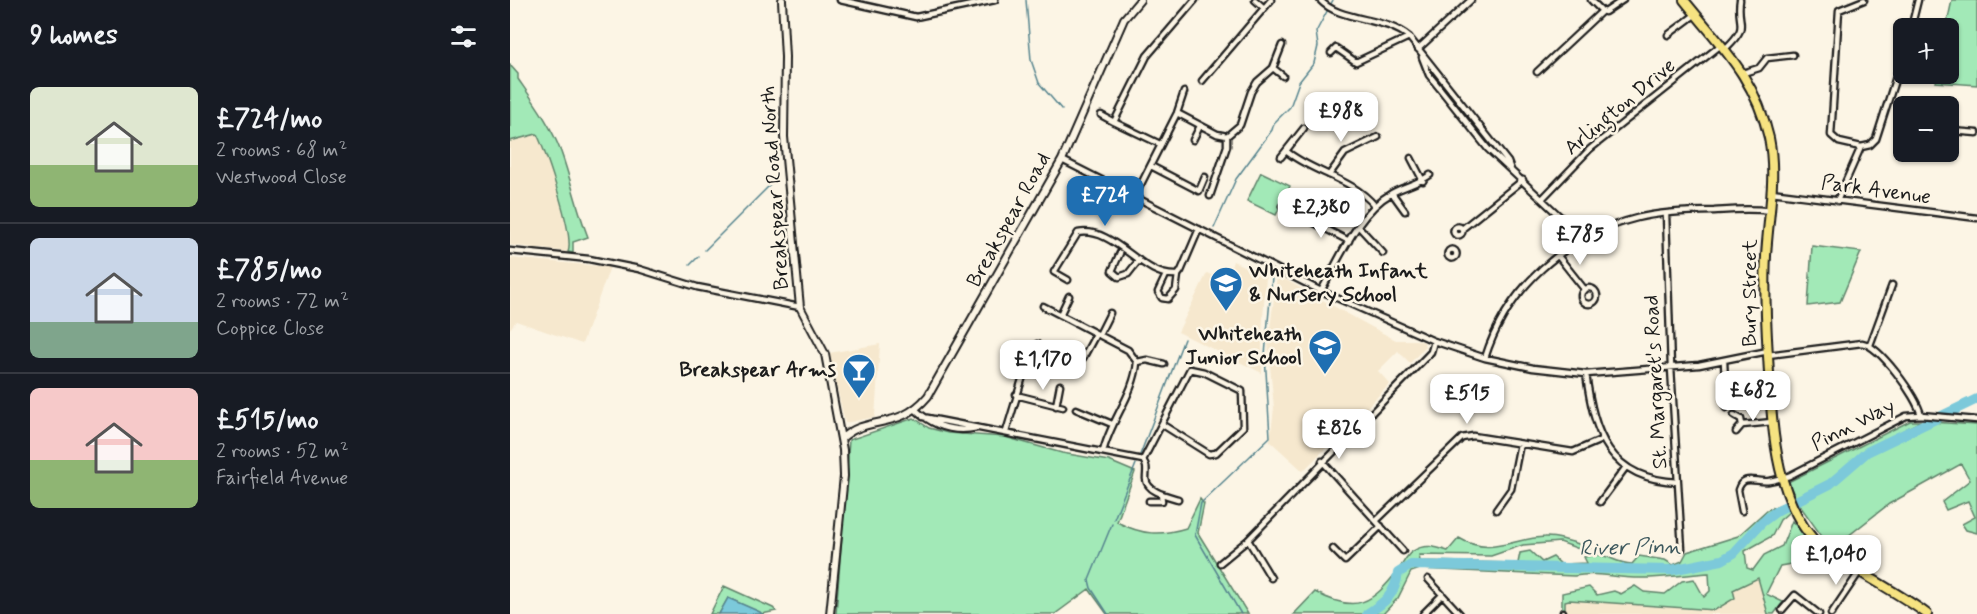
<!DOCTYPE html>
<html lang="en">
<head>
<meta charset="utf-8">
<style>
	:root { --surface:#171b24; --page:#242831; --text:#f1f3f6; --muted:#9ea1a6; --line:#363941; --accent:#1f6fb2 }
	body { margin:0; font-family:Mynerve,sans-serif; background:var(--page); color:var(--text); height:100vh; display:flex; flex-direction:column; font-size:22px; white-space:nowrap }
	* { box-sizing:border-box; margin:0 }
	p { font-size:20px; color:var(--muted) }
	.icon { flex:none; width:33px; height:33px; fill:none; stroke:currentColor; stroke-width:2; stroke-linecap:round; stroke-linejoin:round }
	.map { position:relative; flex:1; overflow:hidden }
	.side { display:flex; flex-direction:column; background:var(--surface); width:510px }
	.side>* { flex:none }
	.buttons { position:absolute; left:1383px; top:18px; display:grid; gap:12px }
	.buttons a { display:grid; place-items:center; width:66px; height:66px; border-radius:9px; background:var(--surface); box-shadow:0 2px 4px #0004; font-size:30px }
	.price { position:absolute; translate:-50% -51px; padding:0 14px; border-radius:12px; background:#fff; color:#222; font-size:20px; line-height:39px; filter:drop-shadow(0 2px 3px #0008) }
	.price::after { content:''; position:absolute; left:50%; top:36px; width:18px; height:14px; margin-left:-9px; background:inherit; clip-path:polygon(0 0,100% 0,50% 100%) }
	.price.current { background:var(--accent); color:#fff }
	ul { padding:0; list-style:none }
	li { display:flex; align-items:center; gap:18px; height:150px; padding:0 30px }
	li+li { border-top:2px solid var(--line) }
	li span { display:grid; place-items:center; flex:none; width:168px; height:120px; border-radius:9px; color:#555 }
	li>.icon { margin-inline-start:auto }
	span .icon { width:72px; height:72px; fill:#fffc; stroke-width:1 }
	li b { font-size:26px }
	h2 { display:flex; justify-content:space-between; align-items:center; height:72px; padding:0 30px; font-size:26px }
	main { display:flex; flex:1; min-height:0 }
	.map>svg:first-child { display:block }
</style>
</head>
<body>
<main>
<section class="side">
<h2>9 homes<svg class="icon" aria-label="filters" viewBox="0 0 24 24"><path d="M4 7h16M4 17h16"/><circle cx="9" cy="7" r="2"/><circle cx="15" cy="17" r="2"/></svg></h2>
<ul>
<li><span style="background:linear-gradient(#dfe7d0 65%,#8fb573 0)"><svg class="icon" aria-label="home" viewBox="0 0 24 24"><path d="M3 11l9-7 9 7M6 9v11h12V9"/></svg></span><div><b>£724/mo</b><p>2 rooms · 68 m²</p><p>Westwood Close</p></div></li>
<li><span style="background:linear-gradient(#c9d6e8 70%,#7fa58c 0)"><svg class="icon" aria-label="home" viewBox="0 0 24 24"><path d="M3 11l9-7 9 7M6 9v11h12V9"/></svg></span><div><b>£785/mo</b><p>2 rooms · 72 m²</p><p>Coppice Close</p></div></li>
<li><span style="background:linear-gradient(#f6c9c9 60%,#8fb573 0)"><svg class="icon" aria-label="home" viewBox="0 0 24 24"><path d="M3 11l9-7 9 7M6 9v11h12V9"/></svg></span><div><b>£515/mo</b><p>2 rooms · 52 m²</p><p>Fairfield Avenue</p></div></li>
</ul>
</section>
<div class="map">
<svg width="1467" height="614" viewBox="0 0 1467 614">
	<rect width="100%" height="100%" fill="#fcf5e5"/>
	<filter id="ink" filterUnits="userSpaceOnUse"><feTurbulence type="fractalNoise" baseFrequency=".0167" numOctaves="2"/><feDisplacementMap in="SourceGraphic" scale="12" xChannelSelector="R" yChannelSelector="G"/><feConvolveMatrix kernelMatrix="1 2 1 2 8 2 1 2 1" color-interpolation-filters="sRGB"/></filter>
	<g filter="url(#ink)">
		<path fill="#f6e8ce" d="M27,134L41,165L54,216L60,247L58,252L0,245V141Z
			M0,258L100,267L72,344L6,321L0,329Z
			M723,261L756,277L752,332V373L668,332L697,273L716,282Z
			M767,275L878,336L886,340H906L914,342L915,347L900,363L888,351L868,371L880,384L793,471L760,441L764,408L758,344Z
			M370,344L365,417L335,423L319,353Z
			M1249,578L1258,614H1056L1055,601L1059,600L1193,610L1233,585Z"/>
		<path fill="#a2e9b7" stroke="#5f826a" stroke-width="1.5" d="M1442,0H1467V85L1426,82L1428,74H1438L1436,28Z
			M0,65L8,74V79C24,102 41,125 51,152C61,180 67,209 78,237L63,242V253L58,252C65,236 36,153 27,134L0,141Z
			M751,172L780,186L766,215L737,201Z
			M1302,246L1351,252L1330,302L1298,306Z
			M404,418L419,428L438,433L495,437L552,453L599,461L625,472L607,522C632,535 650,536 676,528L690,499L694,504L688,533L738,614H597L579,589L545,614H326L339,440Z
			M1400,421H1411L1356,450L1319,482L1287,501L1278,482Z
			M1421,422L1467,425V533L1456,530L1452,524L1465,517L1458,501L1436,510L1432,502L1460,480L1451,464L1379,504L1324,547L1313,538L1288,503L1320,484L1357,452L1412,423Z
			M1276,502L1279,512L1270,520L1262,536L1235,551L1237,568L1243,570L1254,555L1272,546L1282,521L1309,552L1341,569V575L1312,559L1299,572L1292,562L1270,566L1256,594L1273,602L1264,614H1258L1248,578L1223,590L1225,598L1205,610L1059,600L1055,601V610H1052V593L1079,587L1087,595L1104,591L1111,594L1125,586L1134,592L1155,594L1172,581L1184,579L1194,597L1200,591L1199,573C1174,575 1149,579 1124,578C1103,577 1085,572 1064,576L910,569L901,572L888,598L873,614H784L805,592C846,614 862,604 889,569C893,564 897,554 903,551C915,543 926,547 938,551L949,538C980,557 1003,538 1035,537C1048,536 1069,544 1081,548L1069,549L1050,542L1013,545L981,556L909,555L910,561L1008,563L1010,553L1020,551L1032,562L1043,557L1051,564L1077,563L1074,557C1097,550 1101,563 1122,564L1129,556L1155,560L1163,565L1172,561L1177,552L1228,536L1257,510Z
			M214,586L263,608L266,611L252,614L218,598L209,614H200Z"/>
		<path fill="#7cc9da" stroke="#56848e" stroke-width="1.5" d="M218,598L250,612L252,614H209Z"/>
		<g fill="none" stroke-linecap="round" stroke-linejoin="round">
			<path stroke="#56848e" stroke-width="1.5" d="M516,0L521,60L529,83L552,110
				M704,228L726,179L762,130L764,123L780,107L789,82L804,63L808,46L806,32L823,0
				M195,250L264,181
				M180,265L189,256
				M630,455L674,339
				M604,519L626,464
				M598,614L581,588L579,580L602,524
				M731,614L685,535L691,503L760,437L755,355L762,277"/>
			<path stroke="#7cc9da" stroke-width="10" d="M857,614C875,602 885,595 888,573L901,565L1161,570L1212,560L1224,553L1252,522L1268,510L1320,484L1357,452L1467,399"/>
			<defs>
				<path id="minor" d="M330,0L406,17L485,0
					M745,0L754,8
					M810,0C830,22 874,16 899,37L998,162L1001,170
					M1081,0L1092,11
					M1401,28L1408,0
					M1158,35L1186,14
					M1216,48C1241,24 1226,26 1230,0
					M908,49L961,0
					M821,53L826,48L846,62L899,37
					M912,57L919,75L978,149L1074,239
					M763,68L773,76
					M1027,72L1092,11L1095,12L1113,0
					M1233,73L1249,68L1257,58L1283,55
					M692,81L761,0
					M667,113L707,134L717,136
					M591,115L604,122
					M1438,126L1442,131L1467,133
					M717,136L730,125L741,92L747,82L763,68L772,45
					M683,140L690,126
					M650,144L604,122L637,56L685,0
					M1351,147L1329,142L1321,135L1329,10L1354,0
					M776,151C804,174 841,177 865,206
					M771,157L794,128
					M901,158L913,181
					M552,160L811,291L924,341L975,358L1023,368L1076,374L1189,365L1258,351
					M641,166L689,191L695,177
					M819,175L835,153L868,137
					M1261,192L1467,218
					M882,193L895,211
					M625,196L667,113L674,92
					M700,196L717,146V136
					M1032,199L1080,149L1211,45
					M1327,201L1351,147L1360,145L1366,139L1394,52
					M772,206L839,241
					M1156,214L1161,368L1172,549
					M943.5 231a4.5 4.5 0 1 1 9 0a4.5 4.5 0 1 1-9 0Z
					M849,227L873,253
					M952,229L1013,180
					M937.5 254a4.5 4.5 0 1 1 9 0a4.5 4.5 0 1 1-9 0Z
					M0,251L79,259L129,269L187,287L290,307
					M610,253L602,271L609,277L618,274L629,260
					M1048,256L1075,290
					M656,275L648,292L652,298L658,299L666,290L668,275
					M558,280L544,272L568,233C606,226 631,278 668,275L671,271L689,229
					M1071 296a8 8 0 1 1 16 0a8 8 0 1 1-16 0Z
					M811,291C830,258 848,212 882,193C894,186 908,184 920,175
					M533,306L618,350L627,362C625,393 600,421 593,452
					M550,315L559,296
					M589,335L600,313
					M1360,345L1382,285
					M1258,355L1352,343C1370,346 1406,396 1411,415
					M573,358L586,334
					M975,358C997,288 1055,236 1127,218C1151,212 1179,211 1204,211C1222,210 1241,208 1259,211
					M1214,360L1216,408
					M627,362L637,360L654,364
					M1076,374C1084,434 1099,479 1168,482
					M506,395L553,407
					M546,406L550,385
					M566,409L602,424
					M406,410C423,426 444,433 467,428
					M1224,415L1231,419L1232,425L1226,432
					M413,417L633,460
					M1232,425L1262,422
					M496,432L517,363L527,344
					M633,460L680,369L694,372L732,391L733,427L706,453L699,454L653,425
					M633,460C638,467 636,471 636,479C637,492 658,496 668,499
					M812,461L893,551
					M639,501H652L651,494
					M1090,502L1116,467
					M986,510L1001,489L1010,444
					M1232,511L1228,490C1233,473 1246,483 1259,481C1265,480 1272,478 1279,476L1396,416L1411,415L1467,420
					M866,521L952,438L963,436L1063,452L1091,440
					M738,540L761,578
					M823,549L835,561L871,526
					M710,563L738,540L921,352L924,341
					M918,579L950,614
					M1272,610L1285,595L1309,614
					M913,614L932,595
					M1053,614V612
					M1321,614L1350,571"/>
				<path id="tertiary" d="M272,0L275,57L274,137L290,307L315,354L333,450L334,476L320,614
					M331,439C357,414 388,432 418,396L552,160L614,19L630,0"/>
				<path id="primary" d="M1174,0C1211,46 1245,77 1259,138C1267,176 1258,218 1256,256C1254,290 1256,323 1258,356C1262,418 1262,504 1313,549C1321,556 1334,562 1344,568C1368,583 1394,597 1417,614"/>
			</defs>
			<use href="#minor" stroke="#1c1c1c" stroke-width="9"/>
			<use href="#tertiary" stroke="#1c1c1c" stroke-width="10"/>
			<use href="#primary" stroke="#1c1c1c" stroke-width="12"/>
			<use href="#minor" stroke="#fcf5e5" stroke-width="4.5"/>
			<use href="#tertiary" stroke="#fcf5e5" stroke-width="6"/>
			<use href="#primary" stroke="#f6e381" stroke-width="8"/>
		</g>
	</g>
	<defs>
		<symbol id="school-pin" viewBox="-11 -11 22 30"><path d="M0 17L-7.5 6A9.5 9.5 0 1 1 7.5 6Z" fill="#1f6fb2" stroke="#fcf5e5"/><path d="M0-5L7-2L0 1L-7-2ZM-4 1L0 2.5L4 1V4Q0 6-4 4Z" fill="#fff"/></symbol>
		<symbol id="bar-pin" viewBox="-11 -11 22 30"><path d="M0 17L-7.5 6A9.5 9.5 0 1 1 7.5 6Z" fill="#1f6fb2" stroke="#fcf5e5"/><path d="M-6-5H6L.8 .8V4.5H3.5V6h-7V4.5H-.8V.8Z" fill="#fff"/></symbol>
	</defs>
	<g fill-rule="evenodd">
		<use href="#school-pin" x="697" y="264" width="38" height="52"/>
		<use href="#school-pin" x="796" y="327" width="38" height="52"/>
		<use href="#bar-pin" x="330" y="351" width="38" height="52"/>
	</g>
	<g text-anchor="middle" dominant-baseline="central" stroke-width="5" stroke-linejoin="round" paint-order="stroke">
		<g font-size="21" fill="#1c1c1c" stroke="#fcf5e5">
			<text transform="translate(1110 107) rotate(-40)">Arlington Drive</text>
			<text transform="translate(265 188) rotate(-94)">Breakspear Road North</text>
			<text transform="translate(1366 190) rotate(8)">Park Avenue</text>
			<text transform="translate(499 220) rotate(-61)">Breakspear Road</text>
			<text transform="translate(1240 293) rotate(-90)">Bury Street</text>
			<text transform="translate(1146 382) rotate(-93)">St. Margaret's Road</text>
			<text transform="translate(1343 425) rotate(-27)">Pinn Way</text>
		</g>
		<g font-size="21" font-weight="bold" fill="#1c1c1c" stroke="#fcf5e5" text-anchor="end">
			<text x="739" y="271" text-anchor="start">Whiteheath Infant<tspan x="739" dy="24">&amp; Nursery School</tspan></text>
			<text x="792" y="334">Whiteheath<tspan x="792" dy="24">Junior School</tspan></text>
			<text x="326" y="370">Breakspear Arms</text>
		</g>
		<g font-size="22" font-style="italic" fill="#3e595e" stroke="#fcf5e5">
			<text transform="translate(1120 548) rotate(-1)">River Pinn</text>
		</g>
	</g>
</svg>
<div class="buttons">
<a>+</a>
<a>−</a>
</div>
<b class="price" style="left:831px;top:143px">£988</b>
<b class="price current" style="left:595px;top:227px">£724</b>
<b class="price" style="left:811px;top:239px">£2,380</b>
<b class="price" style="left:1070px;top:266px">£785</b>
<b class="price" style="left:533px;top:391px">£1,170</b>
<b class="price" style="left:1243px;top:422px">£682</b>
<b class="price" style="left:957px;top:425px">£515</b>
<b class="price" style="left:829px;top:460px">£826</b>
<b class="price" style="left:1326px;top:586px">£1,040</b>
</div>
</main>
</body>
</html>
